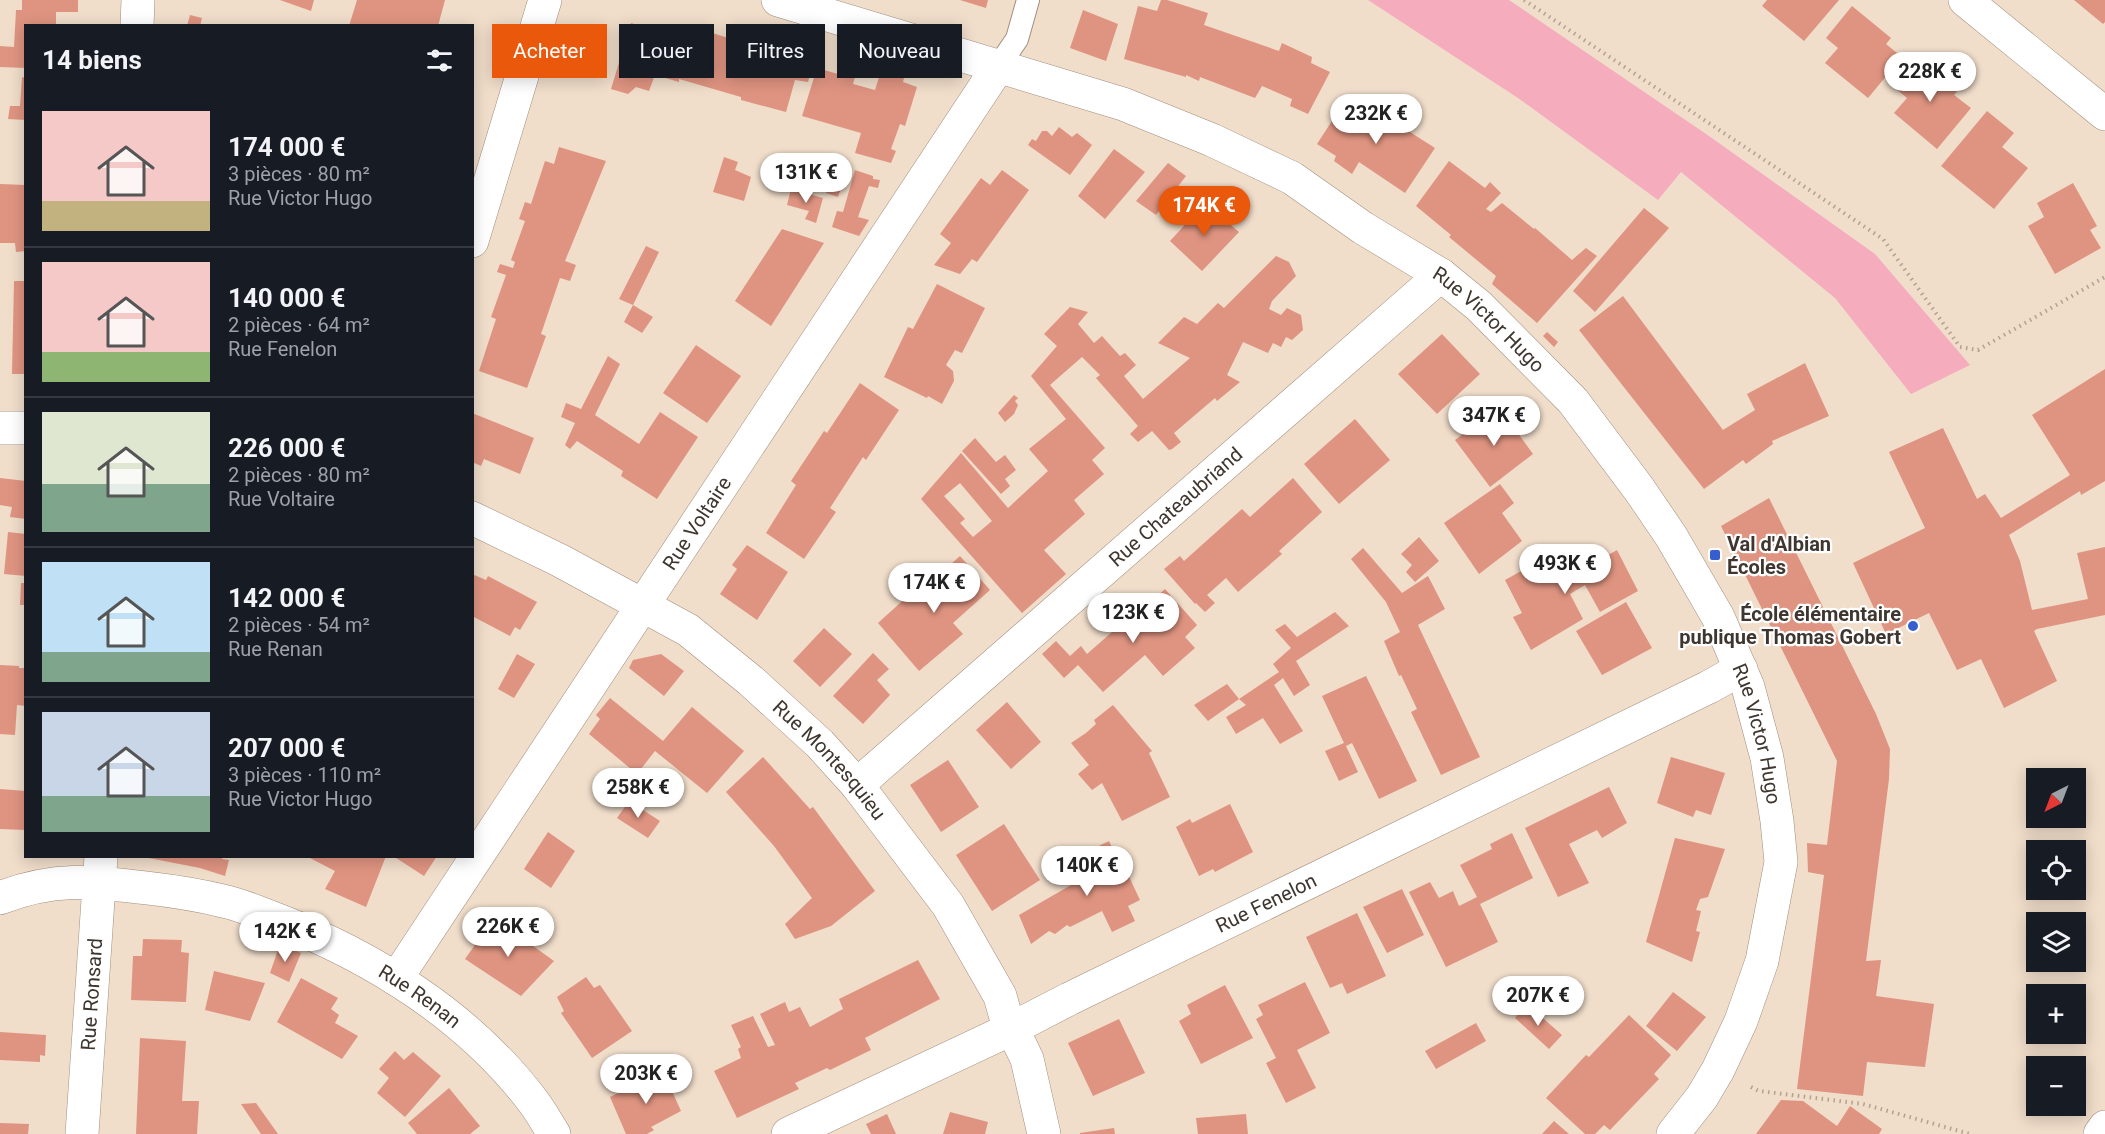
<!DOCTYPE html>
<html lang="fr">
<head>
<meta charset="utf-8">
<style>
	:root { --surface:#171b24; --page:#20242c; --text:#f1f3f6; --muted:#9ea1a6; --line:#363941; --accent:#ea580c }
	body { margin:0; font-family:Roboto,sans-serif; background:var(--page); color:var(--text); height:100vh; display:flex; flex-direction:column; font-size:22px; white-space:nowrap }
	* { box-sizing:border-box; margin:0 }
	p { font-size:20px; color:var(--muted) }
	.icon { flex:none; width:33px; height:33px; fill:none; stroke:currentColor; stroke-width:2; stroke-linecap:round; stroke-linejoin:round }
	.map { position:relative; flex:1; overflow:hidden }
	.side { position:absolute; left:24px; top:24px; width:450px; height:834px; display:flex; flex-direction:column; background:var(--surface); border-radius:0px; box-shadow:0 3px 15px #0003 }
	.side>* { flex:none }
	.hud { position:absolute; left:492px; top:24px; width:570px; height:54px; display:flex; gap:12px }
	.needle { width:39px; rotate:222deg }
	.tools { position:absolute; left:2026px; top:768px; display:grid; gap:12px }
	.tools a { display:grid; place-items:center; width:60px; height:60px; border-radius:0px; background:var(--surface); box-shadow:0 3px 15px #0003; font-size:30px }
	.price { position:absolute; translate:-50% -51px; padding:0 14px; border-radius:21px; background:#fff; color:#222; font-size:20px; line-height:39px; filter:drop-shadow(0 2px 3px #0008) }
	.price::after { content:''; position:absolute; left:50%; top:36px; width:18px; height:14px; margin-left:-9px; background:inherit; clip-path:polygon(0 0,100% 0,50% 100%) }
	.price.on { background:var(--accent); color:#fff }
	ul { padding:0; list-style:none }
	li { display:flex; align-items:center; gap:18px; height:150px; padding:0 18px }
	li+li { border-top:2px solid var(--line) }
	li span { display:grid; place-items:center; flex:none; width:168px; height:120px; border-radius:0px; color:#555 }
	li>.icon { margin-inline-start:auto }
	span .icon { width:72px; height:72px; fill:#fffc; stroke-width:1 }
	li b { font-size:26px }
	h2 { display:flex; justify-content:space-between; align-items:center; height:72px; padding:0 18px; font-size:26px }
	.pill { padding:0 21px; border-radius:0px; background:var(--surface); box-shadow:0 3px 15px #0003; font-size:21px; line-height:54px }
	.pill.on { background:var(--accent); color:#fff }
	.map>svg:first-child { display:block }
</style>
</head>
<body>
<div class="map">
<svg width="2105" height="1134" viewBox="0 0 2105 1134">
	<rect width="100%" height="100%" fill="#f0ddca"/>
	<path fill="#f5adbe" d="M1368,0H1509L1709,136L1875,254L1970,365L1911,394L1835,298L1681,172L1658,200L1518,98Z"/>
	<path fill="#df9481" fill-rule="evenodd" d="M22,0H78V12H56V26H26V68L0,67V46L14,47L16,10H22Z
		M280,0H314L311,11Z
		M357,0H445L438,26H349Z
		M960,0H988L986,8Z
		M1161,0H1167L1208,13L1204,25L1279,51L1282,43L1312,57L1311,63L1330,72L1308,114L1290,106L1292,99L1262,86L1255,98L1200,77L1199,81L1186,75V77L1124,59L1138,6L1157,11Z
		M1767,0H1839L1804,41L1762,6Z
		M2074,0H2105V22L2103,24Z
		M1852,6L1891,38L1886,44L1902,57L1868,98L1825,63L1838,48L1826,38Z
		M1083,10L1118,24L1106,61L1070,48Z
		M190,15L202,18L200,26H187Z
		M631,23L690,41L694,27L756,47L759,36L816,53L808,82L795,80L786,112L741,100V97L679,79V82L655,75L649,91L636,87L628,94L611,89Z
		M1921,56L1960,88L1954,95L1971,108L1937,149L1894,113L1907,98L1895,88Z
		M817,68L838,74L839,69L856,73L853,84L875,90L881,71L904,78L903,82L917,87L905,126L900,124L891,149L896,151L891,163L855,153L861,133L802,116Z
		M22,77L26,78V120L8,119L10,106H20Z
		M1363,96L1390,114L1388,118L1435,148L1405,193L1359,162L1352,174L1334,161L1336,156L1317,144L1339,110L1350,115Z
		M1987,111L2014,133L2002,147L2028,168L1994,209L1941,166Z
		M1059,127L1072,137L1077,133L1092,145L1070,175L1028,145L1032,139L1036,141L1042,131H1047L1052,136Z
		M559,147L606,161L565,261L576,265L570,281L560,278L541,334L546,336L527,388L479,371L496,319L491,317L506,275L497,272L500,264L513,268L515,262L511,260L525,221L519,219L525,202L531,204L545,161L554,164Z
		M1114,149L1145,172L1105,219L1078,196Z
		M724,157L738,162L735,170L751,177L744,201L713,192Z
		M1449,161L1485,188L1490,182L1501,193L1486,209L1491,212L1502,203L1534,229L1535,228L1572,260L1586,248L1597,256L1537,323L1492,284L1496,276L1449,237L1451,235L1416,206Z
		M1168,163L1186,176L1156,215L1136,201Z
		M855,170L873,176V179L880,180L878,188L869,186L858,217L869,220L859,236L832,227L837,211L843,212Z
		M1002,170L1029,190L977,262L972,259L960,274L934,265L951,243L940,234L981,178L990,185Z
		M831,178L843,182L838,197L826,193Z
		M2073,183L2097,226L2090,230L2101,248L2055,274L2028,226L2044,217L2037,203Z
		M0,184L26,185V251L16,252L15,243H0Z
		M791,189L823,198L816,223L805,219L809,211L787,205Z
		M1205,203L1239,232L1202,271L1170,241Z
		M1644,208L1669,228L1595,312L1573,291Z
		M782,229L824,243L771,326L735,301Z
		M646,246L659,252L633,305L653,317L642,333L624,322L633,305L619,299Z
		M1276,256L1289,262L1296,276L1272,301L1269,309L1281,315L1287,308L1301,315L1303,330L1292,340L1286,337L1281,347L1273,343L1268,353L1243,342L1227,375L1240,382L1217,401L1215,398L1174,433L1181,442L1172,449L1169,450L1152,431L1138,442L1130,434L1138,426L1096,378L1100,375L1082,357L1050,385L1105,448L1092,460L1104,474L1074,500L1085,514L1044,550L1066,574L1022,613L921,499L961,453L1008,508L1048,471L1029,449L1066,419L1031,376L1057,346L1044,334L1070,307L1088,312L1078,324L1094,343L1102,336L1120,356L1125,353L1136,365L1124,376L1143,399L1190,358L1158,343L1184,317L1197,324L1218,303L1224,308ZM960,483L992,521L973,537L960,523L965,519L944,496Z
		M14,281H26V374H12Z
		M937,284L985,308L962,353L955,350L946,365L953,371L954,381L942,404L928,396L927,398L884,377L908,327L913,329Z
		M1623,296L1723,430L1755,410L1747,394L1805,363L1829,416L1772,441L1773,444L1746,464L1743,460L1704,489L1579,330Z
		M1547,332L1558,342L1554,347L1543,336Z
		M1442,334L1480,374L1437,414L1398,374Z
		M696,345L741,376L707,423L663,393Z
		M608,356L620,364L595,415L639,444L660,412L698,437L657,499L621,476L623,471L577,441L570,449L565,445L575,423L561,417L566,403L581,409Z
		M2105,369V481L2081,495L2080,491L2009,535L2020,561L2032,610L2088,599L2077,553L2105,547V615L2037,629L2034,631L2057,681L2004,708L1981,659L1957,670L1929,613L1886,634L1853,563L1925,528L1889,452L1943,428L1977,499L1985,494L2001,518L2070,475L2032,415Z
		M860,383L899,410L866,460L863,457L830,508L836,512L804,559L766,533L796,485L791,481L824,431L827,433Z
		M1014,395L1018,398L1015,401L1018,405L1014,414L1005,422L998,413Z
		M1499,407L1533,454L1490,487L1455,440Z
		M472,413L534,438L520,474L484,459L481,466L472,462Z
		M1355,419L1390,460L1339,504L1304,464Z
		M975,438L996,462L1005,455L1016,470L1005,479L1010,486L1001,494L962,451Z
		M0,478L26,481V519L10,517L12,507L0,505Z
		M1293,478L1322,512L1279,551L1282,554L1238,592L1226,578L1207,595L1215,603L1205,612L1196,603L1195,604L1164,569L1180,556L1184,561L1242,509L1250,517Z
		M1500,484L1514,503L1502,513L1522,541L1479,574L1444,523Z
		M1769,498L1876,714L1890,749L1889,779L1866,961L1881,960L1876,996L1934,1004L1925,1067L1867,1062L1863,1096L1797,1089L1824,875L1808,872L1807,843L1827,845L1837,761L1721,526Z
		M8,532L26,534V576L4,574Z
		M1419,537L1439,561L1415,582L1406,572L1412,565L1401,554Z
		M747,545L788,572L757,620L720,594L737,569L732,565Z
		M1363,548L1402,593L1428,576L1445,609L1418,625L1480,757L1441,775L1411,712L1417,709L1401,675L1399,676L1384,641L1400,632L1386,602L1351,559Z
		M1617,550L1638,591L1600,612L1585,585L1570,594L1583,619L1531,650L1513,617L1522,613L1505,580L1550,555L1561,577L1587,562L1589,566Z
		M960,556L990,590L953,623L963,634L919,671L878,623L920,585L923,589Z
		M472,574L486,580L488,576L537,602L520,630L515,627L510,636L472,616Z
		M21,583H26V605H20Z
		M1165,589L1197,625L1185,637L1195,648L1163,676L1145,655L1103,692L1078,665L1064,678L1042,654L1056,641L1070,656L1081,646L1087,654L1152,597L1154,599Z
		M1626,602L1652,648L1602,675L1576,631Z
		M1335,612L1349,626L1296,661L1310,685L1294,696L1283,678L1274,685L1303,731L1280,744L1263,718L1236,734L1226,717L1246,705L1239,699L1208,721L1194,705L1227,684L1239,699L1279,672L1273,664L1291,648L1275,630L1285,624L1297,637Z
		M824,628L852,654L820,687L793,661Z
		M873,653L889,669L877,680L890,695L863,724L833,696Z
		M517,654L535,664L514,698L498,689Z
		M661,654L684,671L664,696L629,668L633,660Z
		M0,665L19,666V668H26V706L17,705L15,735L0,734Z
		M1366,676L1417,781L1379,799L1352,743L1346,746L1358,772L1339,781L1325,751L1344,743L1322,696Z
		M610,698L663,741L692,707L744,751L707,793L655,751L637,774L589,734L600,719L596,715Z
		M1007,702L1041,742L1011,769L976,730Z
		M1113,705L1152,751L1149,753L1170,797L1122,821L1102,783L1092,790L1078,774L1089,765L1071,743L1086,733L1096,724L1094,720Z
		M763,757L810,809L813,807L875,891L831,926L795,939L785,924L812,898L774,846L726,792Z
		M1671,757L1725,773L1711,815L1696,810L1693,817L1657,803Z
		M948,760L979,807L941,832L910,785Z
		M1609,787L1627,823L1602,838L1597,830L1569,844L1589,883L1558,897L1525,828Z
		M0,789L26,791V830L0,829Z
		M629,801L660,821L648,838L617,818Z
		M1230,804L1253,852L1215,872L1213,869L1199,876L1176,827L1190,819L1192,823Z
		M1004,824L1040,880L992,911L956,855Z
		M548,832L575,851L551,888L524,869Z
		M1512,833L1533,878L1480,904L1498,942L1446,967L1409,892L1430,882L1439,898L1453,891L1459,906L1477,897L1460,865L1492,849L1490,844Z
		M1675,838L1725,849L1708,897L1700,899L1696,910L1701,911L1696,931L1700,932L1692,962L1646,942Z
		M1109,841L1120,865L1123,864L1140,900L1128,906L1135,921L1112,932L1102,911L1070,927L1067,925L1055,934L1049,931L1031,944L1019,915L1085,877L1076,857Z
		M138,856H223L222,859L229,860L225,876L200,868Z
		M306,856H386L366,907L325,889L335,871Z
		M393,856H437L424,876Z
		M1402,889L1424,935L1387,953L1363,907Z
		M1357,913L1386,976L1347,994L1342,983L1330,988L1306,937Z
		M494,918L554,961L521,996L465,959Z
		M143,939L182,940L181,952L189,953L186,1002L131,1000L133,956H142Z
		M280,944L301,953L289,982L270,973Z
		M918,960L940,999L865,1038L871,1050L830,1070L827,1068L795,1083L799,1089L737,1118L714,1071L741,1058L738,1049L741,1047L731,1025L753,1016L768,1047L775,1045L760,1014L785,1002L789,1012L800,1007L810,1027L843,1009L839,999Z
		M214,971L265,983L250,1021L205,1010Z
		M586,977L594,988L600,985L632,1031L592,1058L561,1013L564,1011L557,997Z
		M301,978L338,998L331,1009L339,1015L335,1023L358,1036L342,1059L277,1022Z
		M1305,982L1330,1033L1297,1050L1316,1088L1286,1103L1266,1063L1276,1058L1256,1019L1263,1015L1258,1005Z
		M1225,985L1253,1038L1201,1064L1179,1021L1191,1014L1187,1005Z
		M1673,992L1706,1017L1677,1051L1646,1026Z
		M1527,1004L1562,1035L1549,1049L1515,1018Z
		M1629,1015L1671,1055L1654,1074L1659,1079L1610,1130L1604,1125L1595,1134H1585L1546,1098L1586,1055L1589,1057Z
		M1119,1019L1145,1073L1093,1096L1068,1043Z
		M1476,1023L1486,1041L1436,1069L1425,1051Z
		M0,1032L46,1035L45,1056L40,1055V1062L0,1060Z
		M140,1038L186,1041L182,1101H199L197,1134H136Z
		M395,1051L404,1060L413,1052L441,1076L405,1117L377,1093L389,1078L379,1069Z
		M663,1071L681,1111L651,1127L654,1130L647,1134H626L610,1097Z
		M449,1088L480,1126L470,1134H417L408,1123Z
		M1781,1100L1803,1101L1837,1126L1850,1106L1882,1129L1879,1134H1756Z
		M256,1103L278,1134H261L241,1104Z
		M950,1112L988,1122L985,1134H943Z
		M887,1114L896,1134H871L866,1124Z
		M1246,1114L1248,1134H1198L1196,1118Z
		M1554,1121L1569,1134H1542Z
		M0,1123L29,1124L28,1134H0Z
		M1114,1128L1115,1134H1080V1133Z"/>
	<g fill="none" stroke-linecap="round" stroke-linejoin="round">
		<defs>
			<path id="service" d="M998,67L1017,39L1028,0"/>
			<g id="minor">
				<path id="s1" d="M778,0L1123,104L1212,140L1292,178L1363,228L1441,275L1479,306L1573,401L1639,489L1671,536L1718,617L1748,687L1767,758L1777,821L1781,862L1762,961L1741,1021L1718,1070L1702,1097L1673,1134"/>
				<path d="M1965,0L2105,114"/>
				<path d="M137,26L138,0"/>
				<path d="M472,241L545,0"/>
				<path d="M0,428H26"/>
				<path id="s2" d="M472,518L559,560L688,630L751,681L820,744L857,785L948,905L1000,996L1005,1014L1027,1059L1044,1134"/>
				<path id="s3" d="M857,785L1441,275"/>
				<path id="s4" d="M0,898C53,877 92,881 147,888C173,891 199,895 223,901C241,905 258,912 275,919C372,956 468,1016 532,1100C540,1110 547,1123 554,1134"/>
				<path id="s5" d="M396,979L998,67"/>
				<path id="s6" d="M82,1134L101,856"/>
				<path id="s7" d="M788,1134L1013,1028L1069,999L1709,687L1741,669"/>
				<path d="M2100,1134L2105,1127"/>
			</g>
		</defs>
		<use href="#service" stroke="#a18f7e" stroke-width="24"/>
		<use href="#minor" stroke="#a18f7e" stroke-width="34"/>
		<path stroke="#b1a293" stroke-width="4" stroke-dasharray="1.5 4.5" stroke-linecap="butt" d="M1524,0L1883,239L1960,347L1978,350L2105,277
			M1751,1087L1759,1091L1863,1104L1970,1134"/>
		<use href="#service" stroke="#fff" stroke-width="22"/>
		<use href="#minor" stroke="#fff" stroke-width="33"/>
	</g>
	<g fill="#375ece" stroke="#fff" stroke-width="2">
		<rect x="1709" y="549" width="12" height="12" rx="3"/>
		<circle cx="1913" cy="626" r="6"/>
	</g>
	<g text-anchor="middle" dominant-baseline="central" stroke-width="4.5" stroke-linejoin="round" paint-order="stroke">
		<g font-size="20" fill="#3e362f" stroke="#fff">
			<text stroke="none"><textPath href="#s1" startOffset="788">Rue Victor Hugo</textPath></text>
			<text stroke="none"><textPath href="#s3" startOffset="423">Rue Chateaubriand</textPath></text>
			<text stroke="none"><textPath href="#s5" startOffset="546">Rue Voltaire</textPath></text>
			<text stroke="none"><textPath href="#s1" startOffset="1290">Rue Victor Hugo</textPath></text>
			<text stroke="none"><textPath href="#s2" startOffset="436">Rue Montesquieu</textPath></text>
			<text stroke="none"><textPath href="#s7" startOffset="531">Rue Fenelon</textPath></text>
			<text stroke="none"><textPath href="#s6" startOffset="140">Rue Ronsard</textPath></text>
			<text stroke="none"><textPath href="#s4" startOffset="446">Rue Renan</textPath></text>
		</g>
		<g font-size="20" font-weight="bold" fill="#3e362f" stroke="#fff" text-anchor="start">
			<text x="1727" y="544">Val d'Albian<tspan x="1727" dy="23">Écoles</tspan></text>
			<text x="1901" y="614" text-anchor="end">École élémentaire<tspan x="1901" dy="23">publique Thomas Gobert</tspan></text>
		</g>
	</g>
</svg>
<div class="tools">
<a><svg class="needle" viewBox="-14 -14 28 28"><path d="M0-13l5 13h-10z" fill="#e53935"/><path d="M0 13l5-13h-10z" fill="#9ea1a6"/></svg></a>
<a><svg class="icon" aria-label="locate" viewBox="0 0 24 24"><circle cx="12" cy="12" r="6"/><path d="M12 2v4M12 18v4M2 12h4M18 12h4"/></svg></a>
<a><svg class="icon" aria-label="layers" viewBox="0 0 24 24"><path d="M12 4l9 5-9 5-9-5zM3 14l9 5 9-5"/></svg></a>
<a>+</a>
<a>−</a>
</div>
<b class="price" style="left:1930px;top:103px">228K €</b>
<b class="price" style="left:1376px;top:145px">232K €</b>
<b class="price" style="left:806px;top:204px">131K €</b>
<b class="price on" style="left:1204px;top:237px">174K €</b>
<b class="price" style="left:1494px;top:447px">347K €</b>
<b class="price" style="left:1565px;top:595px">493K €</b>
<b class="price" style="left:934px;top:614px">174K €</b>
<b class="price" style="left:1133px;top:644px">123K €</b>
<b class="price" style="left:638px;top:819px">258K €</b>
<b class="price" style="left:1087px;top:897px">140K €</b>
<b class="price" style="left:508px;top:958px">226K €</b>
<b class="price" style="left:285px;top:963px">142K €</b>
<b class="price" style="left:1538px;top:1027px">207K €</b>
<b class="price" style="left:646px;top:1105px">203K €</b>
<div class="hud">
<a class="pill on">Acheter</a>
<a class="pill">Louer</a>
<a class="pill">Filtres</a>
<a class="pill">Nouveau</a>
</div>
<section class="side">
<h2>14 biens<svg class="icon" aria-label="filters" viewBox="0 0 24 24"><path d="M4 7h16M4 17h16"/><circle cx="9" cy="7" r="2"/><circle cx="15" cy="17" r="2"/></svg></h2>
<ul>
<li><span style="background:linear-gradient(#f6c9c9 75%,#c2b280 0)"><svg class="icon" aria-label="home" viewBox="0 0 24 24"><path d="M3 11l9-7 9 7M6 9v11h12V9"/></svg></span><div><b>174 000 €</b><p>3 pièces · 80 m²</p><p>Rue Victor Hugo</p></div></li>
<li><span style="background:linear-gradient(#f6c9c9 75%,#8fb573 0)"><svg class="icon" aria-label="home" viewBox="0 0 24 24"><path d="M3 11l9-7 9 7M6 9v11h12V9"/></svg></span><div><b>140 000 €</b><p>2 pièces · 64 m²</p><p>Rue Fenelon</p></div></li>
<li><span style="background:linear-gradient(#dfe7d0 60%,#7fa58c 0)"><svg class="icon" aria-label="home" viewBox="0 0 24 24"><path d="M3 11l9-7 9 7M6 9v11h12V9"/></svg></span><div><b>226 000 €</b><p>2 pièces · 80 m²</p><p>Rue Voltaire</p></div></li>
<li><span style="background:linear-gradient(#bfe0f5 75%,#7fa58c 0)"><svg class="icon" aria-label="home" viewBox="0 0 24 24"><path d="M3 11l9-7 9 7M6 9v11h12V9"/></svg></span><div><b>142 000 €</b><p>2 pièces · 54 m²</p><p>Rue Renan</p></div></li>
<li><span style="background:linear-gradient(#c9d6e8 70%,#7fa58c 0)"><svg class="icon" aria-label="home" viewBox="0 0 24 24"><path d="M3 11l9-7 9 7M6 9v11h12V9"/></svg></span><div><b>207 000 €</b><p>3 pièces · 110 m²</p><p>Rue Victor Hugo</p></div></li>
</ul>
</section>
</div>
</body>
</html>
